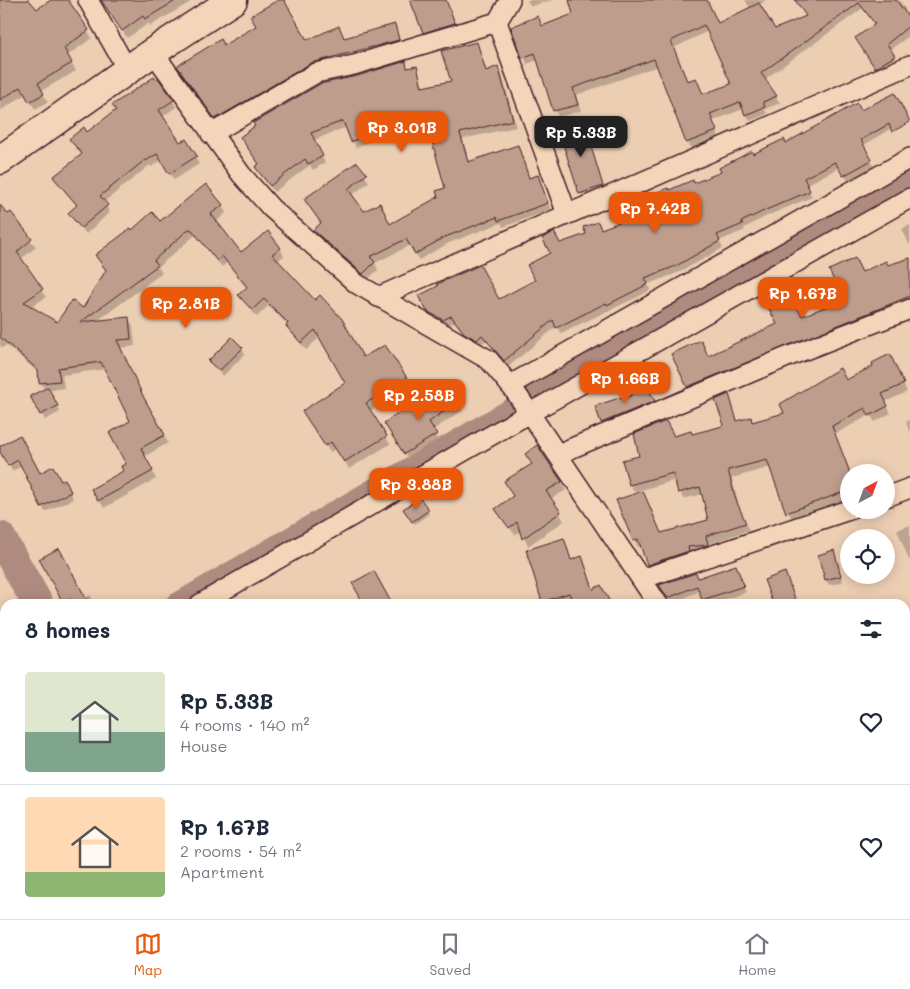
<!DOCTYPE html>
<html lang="en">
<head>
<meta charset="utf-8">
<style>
	:root { --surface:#fff; --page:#f2f2f3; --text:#1f2937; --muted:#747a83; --line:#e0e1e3; --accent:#ea580c }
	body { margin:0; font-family:Mali,sans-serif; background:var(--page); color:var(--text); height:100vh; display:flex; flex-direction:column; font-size:19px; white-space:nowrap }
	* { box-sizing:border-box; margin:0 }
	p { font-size:16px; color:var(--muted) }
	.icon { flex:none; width:28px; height:28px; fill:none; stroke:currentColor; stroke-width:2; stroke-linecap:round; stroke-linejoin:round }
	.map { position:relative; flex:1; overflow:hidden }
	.side { position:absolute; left:0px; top:599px; width:910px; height:321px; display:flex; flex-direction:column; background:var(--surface); border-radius:15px 15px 0 0; box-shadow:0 2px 12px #0003 }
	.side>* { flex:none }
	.needle { width:32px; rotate:41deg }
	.tools { position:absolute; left:840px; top:464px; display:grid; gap:10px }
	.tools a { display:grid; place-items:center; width:55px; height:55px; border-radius:50%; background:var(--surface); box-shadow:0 2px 12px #0003; font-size:25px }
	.price { position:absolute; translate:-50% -42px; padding:0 11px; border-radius:10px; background:var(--accent); color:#fff; font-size:16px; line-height:32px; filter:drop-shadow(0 1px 2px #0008) }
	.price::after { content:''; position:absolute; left:50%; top:30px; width:15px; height:11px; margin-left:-8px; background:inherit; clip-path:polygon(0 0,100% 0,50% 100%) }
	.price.current { background:#222; color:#fff }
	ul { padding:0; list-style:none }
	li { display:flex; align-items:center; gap:15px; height:125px; padding:0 25px }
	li+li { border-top:1px solid var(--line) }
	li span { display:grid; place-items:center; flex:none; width:140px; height:100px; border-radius:5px; color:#555 }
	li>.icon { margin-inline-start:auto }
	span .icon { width:60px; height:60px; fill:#fffc; stroke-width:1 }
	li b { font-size:21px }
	h2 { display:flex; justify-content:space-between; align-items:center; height:60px; padding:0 25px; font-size:21px }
	.tabs { display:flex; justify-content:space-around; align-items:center; height:70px; border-top:1px solid var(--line); background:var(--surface); font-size:14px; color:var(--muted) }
	.tabs a { display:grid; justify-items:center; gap:2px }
	.tabs .current { color:var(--accent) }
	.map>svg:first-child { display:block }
</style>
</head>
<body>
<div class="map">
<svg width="910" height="919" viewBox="0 0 910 919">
	<rect width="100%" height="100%" fill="#ecceb3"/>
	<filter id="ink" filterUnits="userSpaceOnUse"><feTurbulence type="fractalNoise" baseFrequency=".02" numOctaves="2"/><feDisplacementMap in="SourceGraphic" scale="10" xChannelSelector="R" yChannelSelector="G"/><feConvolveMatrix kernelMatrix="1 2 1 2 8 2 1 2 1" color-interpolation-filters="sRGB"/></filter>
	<g filter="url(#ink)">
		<path fill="#0003" fill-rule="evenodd" d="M0,0H27L37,11L53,0H67L92,38L67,56L76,71L41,91L48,102L35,109L26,94L0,111Z
			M102,0H194L150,26L149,23L127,38Z
			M280,0H282L306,42L339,28L345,39L394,25L403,47L315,71L220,126L183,74L257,26Z
			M411,0H446L459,32L429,41Z
			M527,0H553L531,6Z
			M570,0H707L718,24L750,8L745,0H766L759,5L775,31L808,17L796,0H899L906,10L904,12L910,21V35L890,50L898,63L880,74L860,45L876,25L863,8L765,79L780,103L765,109L767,114L750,121L743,109L713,121L719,137L691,149L658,66L576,95L581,111L558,117L538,60L527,64L512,27H542L574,15ZM708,31L733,84L703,96L688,82L674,48Z
			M476,43L487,72L498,68L502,74L516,127L463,139L470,163L517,147L530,179L537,176L541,183L551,210L503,227L501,223L449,243L419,260L411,245L375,263L378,270L367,280L318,237L315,230L322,224L357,164L369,182L351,196L363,213L390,225L440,198L447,188L429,126L410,131L405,124L356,148L347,127L314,140L325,163L313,170L310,165L274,192L256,167L357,77L405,63L409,69L416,67L424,88L453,81Z
			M173,101L176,107L162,117L180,144L185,141L199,164L174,180L162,160L151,167L150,165L104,202L110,212L86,234L70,213L77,206L55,177L83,155L75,146L87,133Z
			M861,112L907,118L863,146L874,167L848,181L840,167L806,185L812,197L769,215L744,228L745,230L719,241L723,248L680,272L648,284L650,290L642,295L561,333L557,326L509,366L486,340L480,345L469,339L455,322L447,326L432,317L420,296L499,301L537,281L559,244L635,217L645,199L694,184L722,172L753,155L785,144Z
			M584,127L604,189L582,196L580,193Z
			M222,205L226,213L216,222L241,254L280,248L284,256L277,261L363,359L385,347L412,388L369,411L390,444L349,469L337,448L330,452L308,419L346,384L320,337L306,350L292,333L288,325L268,306L257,317L239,295L247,288L227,263L222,267L198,237L194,236L158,267L162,273L96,322L128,318L133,326L135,346L120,348L148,407L168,443L145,456L156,479L104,508L93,490L125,471L132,422L106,369L62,375L64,388L48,390L60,412L45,420L32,397L45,390L41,383L40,374L6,345L2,348L0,345V207L8,216L10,214L36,247L20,260L46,297L31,307L58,324L83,309L106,271L96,256L132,232Z
			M910,225V246L902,229Z
			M910,259V304L692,394L688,386L708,357L844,300L862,273Z
			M242,348L245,354L223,376L210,361Z
			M894,363L907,392L885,402L891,413L875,422L870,415L835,434L850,472L849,498L792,520L771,467L732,478L739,508L749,530L709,544L711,552L652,572L641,546L638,547L634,540L643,493L661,534L710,521L703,494L683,499L676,480L634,492L630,484L641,457L673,437L692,435L725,425L728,396L738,422L750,419L753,423L786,413Z
			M645,385L657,407L606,429L596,407L629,399Z
			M449,389L463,410L433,430L440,443L410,462L390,432Z
			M910,420V434L906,422Z
			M0,447L40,474L68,486L73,499L45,512L22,466L12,471Z
			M533,465L561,482L566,490L551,499L564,521L528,546L521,531L515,535L502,517Z
			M419,499L429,514L415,524L405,510Z
			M910,525V560H909L897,530Z
			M563,539L572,561L581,558L594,590L610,604H545L528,551Z
			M833,552L843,582L829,585L826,580Z
			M40,559L85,598L90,595L95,604H64Z
			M736,567L746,592L723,600L724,604H705L700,591L672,603L664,591Z
			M905,653L908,664L910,663V681L905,682Z
			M909,715L910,717V785L905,779V716Z
			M761,915H790L796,919H753Z
			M855,915H898L885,919H856Z"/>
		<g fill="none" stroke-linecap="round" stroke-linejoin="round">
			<path stroke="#ae8a7f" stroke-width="19" d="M174,604L910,175"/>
			<path stroke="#ae8a7f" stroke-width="31" d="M0,537L38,604"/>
		</g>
		<path fill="#bf9d8d" stroke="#4a1f2b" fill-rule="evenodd" d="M0,0H29L37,9L51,0H68L89,30L64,48L72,63L38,83L44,94L29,102L21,87L0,100Z
			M101,0H177L145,19L143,16L122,31Z
			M278,0H284L307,40L339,26L344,38L395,24L399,40L311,63L215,119L177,66L221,39L224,45L256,26L250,16Z
			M410,0H446L455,23L423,33Z
			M569,0H707L718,23L759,3L775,29L806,16L795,0H896L910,19V25L887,44L895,56L875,68L855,38L875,24L859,3L761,73L777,96L763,102L765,107L745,115L740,102L710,114L717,131L686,143L654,59L573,88L578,105L553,111L535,53L522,58L511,27L538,16L542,26L573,14ZM704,25L731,84L703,94L696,78L687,81L671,41Z
			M477,42L486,71L498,66L513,120L460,133L468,162L518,145L529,178L538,175L548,203L498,221L497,217L445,237L415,254L406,239L370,257L375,262L363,274L313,230L321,223L304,199L357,162L367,174L348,189L364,211L380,203L390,224L438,197L436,191L445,188L426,120L405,125L400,118L351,142L343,121L311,133L323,156L308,164L305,159L270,186L255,167L259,164L240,137L255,126L253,123L320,84L357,76L406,61L407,68L417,66L422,87L451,81L441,51Z
			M154,77L155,79L158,78L174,100L159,110L180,142L186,139L197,156L169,174L157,154L146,161L145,160L100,196L108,205L81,228L68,213L77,205L53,177L82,154L69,139L84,127L87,132L116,110L112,105Z
			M895,93L910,122L892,132L889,124L861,140L872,160L843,176L835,162L804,178L810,191L766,210L741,222L743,224L717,235L720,241L676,266L645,278L648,284L607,305L606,303L556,328L553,320L504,361L482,335L477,340L464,333L451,316L443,320L427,311L418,296L438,286L437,284L480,265L499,299L535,280L527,265L550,253L542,238L554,232L560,243L586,234L583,227L598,222L601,229L633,217L626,201L643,194L645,197L668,188L669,190L693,180L694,183L721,172L719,168L752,151L753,154L784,139L786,143L857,103L861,110Z
			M584,123L603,186L579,194L559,131Z
			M206,184L223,205L211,214L241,252L268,231L281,248L272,254L315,300L320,295L342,319L363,357L385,345L408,379L366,403L387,436L344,462L331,442L325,446L302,411L345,383L315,330L301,343L286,326L288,323L264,299L252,310L238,295L247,287L222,256L217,261L192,230L189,229L154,260L158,265L81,322L129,317L131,339L117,340L144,398L165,435L141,448L153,471L98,501L91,489L123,471L121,466L126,464L109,433L130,421L101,362L58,368L60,381L39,383L38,370L0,337V205L8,214L11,212L32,239L17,252L43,289L24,302L57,322L72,300L83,308L106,270L95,255L131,228L132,230L152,212L160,221Z
			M855,258L862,272L886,261L888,265L910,258V296L687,387L671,354L701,340L708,356L777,324L766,303L790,292L802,316L843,300L829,270Z
			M232,337L243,348L219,371L208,361Z
			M890,354L904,384L882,394L888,406L869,416L865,408L832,426L849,470V490L786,513L767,460L728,470L736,500L746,523L706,536L708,545L688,547L689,551L647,565L638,539L633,541L616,500L643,491L661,533L708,520L700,487L678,493L673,473L629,485L622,460L639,456L634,434L666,421L674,436L691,431L692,434L719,427L724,425L715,400L729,394L737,421L751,417L752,422L784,413L780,404L840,368L846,380L873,366L872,363Z
			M645,383L655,401L601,423L595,406L628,395L629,397Z
			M48,387L58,406L40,415L30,396Z
			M449,387L459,401L429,422L437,434L404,454L384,423L416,402L420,407Z
			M20,435L40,473L53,466L61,481L65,479L71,492L41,507L18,460L8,466L0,452V446Z
			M537,445L562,482L546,491L561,512L522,539L517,522L509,528L495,509L513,496L504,481L532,464L525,454Z
			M420,498L429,510L412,522L403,509Z
			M564,538L571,560L582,556L593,589L601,585L611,604H565L572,600L569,593L542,602L526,550Z
			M59,548L89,604H74L71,599L63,603L39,559Z
			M834,550L841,576L825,580L818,555Z
			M736,565L744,586L702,600L697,586L668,598L659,585L696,573L698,578Z
			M374,571L392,604H364L352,583Z
			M785,572L797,604H773L764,580Z"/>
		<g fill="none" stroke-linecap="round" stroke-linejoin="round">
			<defs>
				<path id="minor" d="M88,0L127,69
					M510,0L497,22L567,214
					M153,52L241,174L271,208L357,284L489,360L514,390L658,604
					M211,134L316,73L354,65L497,22
					M378,297L910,65
					M510,385L910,158
					M558,454L787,357L910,309
					M886,497L910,488
					M641,579L849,510
					M200,604L528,414L910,198
					M905,688H910
					M0,714L5,711
					M834,915L836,919"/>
				<path id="highway" d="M0,160L153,52L233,0"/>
			</defs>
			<use href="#minor" stroke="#4a1f2b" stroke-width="22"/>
			<use href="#highway" stroke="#4a1f2b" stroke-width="31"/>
			<use href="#minor" stroke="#f3d5b9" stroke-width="19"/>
			<use href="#highway" stroke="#f3d5b9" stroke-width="28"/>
		</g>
	</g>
</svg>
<div class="tools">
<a><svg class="needle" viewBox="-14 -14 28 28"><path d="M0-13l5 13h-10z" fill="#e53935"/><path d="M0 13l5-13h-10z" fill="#747a83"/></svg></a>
<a><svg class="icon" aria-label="locate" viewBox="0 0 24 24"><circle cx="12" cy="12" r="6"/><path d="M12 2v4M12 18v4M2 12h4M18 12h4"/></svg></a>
</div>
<b class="price" style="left:402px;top:153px">Rp 3.01B</b>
<b class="price current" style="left:581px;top:158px">Rp 5.33B</b>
<b class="price" style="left:655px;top:234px">Rp 7.42B</b>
<b class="price" style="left:803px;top:319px">Rp 1.67B</b>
<b class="price" style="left:186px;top:329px">Rp 2.81B</b>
<b class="price" style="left:625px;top:404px">Rp 1.66B</b>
<b class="price" style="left:419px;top:421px">Rp 2.58B</b>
<b class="price" style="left:416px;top:510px">Rp 3.88B</b>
<section class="side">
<h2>8 homes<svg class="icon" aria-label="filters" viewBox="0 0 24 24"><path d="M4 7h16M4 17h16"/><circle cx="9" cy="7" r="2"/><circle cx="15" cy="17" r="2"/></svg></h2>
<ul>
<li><span style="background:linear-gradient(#dfe7d0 60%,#7fa58c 0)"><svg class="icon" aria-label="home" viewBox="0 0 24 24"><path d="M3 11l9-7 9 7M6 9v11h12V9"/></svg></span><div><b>Rp 5.33B</b><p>4 rooms · 140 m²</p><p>House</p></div><svg class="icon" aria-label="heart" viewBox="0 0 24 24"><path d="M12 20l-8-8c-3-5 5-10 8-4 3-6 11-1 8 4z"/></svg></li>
<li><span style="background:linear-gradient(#ffd9b3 75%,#8fb573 0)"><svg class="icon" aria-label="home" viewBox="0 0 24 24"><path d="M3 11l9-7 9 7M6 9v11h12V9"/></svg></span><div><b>Rp 1.67B</b><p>2 rooms · 54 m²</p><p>Apartment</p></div><svg class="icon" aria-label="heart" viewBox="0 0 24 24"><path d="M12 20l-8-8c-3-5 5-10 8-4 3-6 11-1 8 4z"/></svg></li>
</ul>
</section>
</div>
<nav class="tabs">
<a class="current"><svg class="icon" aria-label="map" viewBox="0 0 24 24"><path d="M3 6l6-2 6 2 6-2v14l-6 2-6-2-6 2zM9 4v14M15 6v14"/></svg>Map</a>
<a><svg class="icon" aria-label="saved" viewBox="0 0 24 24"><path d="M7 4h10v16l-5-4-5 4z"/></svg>Saved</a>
<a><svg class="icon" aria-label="home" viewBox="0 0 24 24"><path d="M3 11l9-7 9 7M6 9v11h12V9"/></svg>Home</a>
</nav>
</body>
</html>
